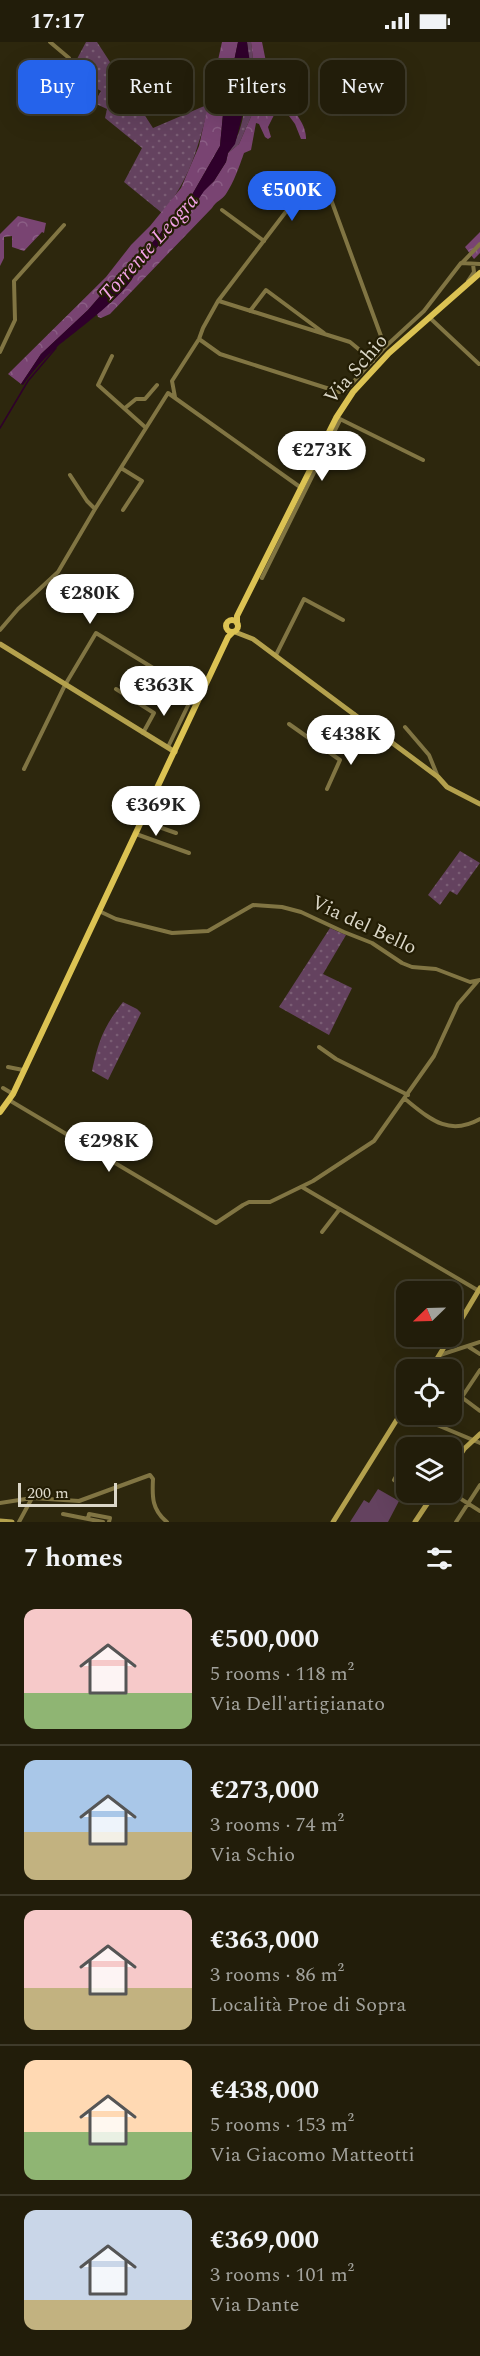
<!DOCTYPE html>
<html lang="en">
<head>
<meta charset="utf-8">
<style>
	:root { --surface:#221d0a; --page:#2a2613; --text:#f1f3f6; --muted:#a2a29c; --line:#3f3b2b; --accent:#2563eb }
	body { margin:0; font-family:Spectral,serif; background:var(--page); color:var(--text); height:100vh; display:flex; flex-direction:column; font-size:22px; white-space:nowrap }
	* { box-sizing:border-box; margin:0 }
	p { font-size:20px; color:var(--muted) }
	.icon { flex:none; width:33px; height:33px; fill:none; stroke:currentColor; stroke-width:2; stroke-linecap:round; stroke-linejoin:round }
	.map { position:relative; height:1480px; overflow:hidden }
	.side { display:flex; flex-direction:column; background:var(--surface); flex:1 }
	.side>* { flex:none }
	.guide { position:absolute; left:18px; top:18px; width:444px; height:54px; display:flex; gap:12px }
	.needle { width:39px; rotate:247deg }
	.buttons { position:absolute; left:396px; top:1239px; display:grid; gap:12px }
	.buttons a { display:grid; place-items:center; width:66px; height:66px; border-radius:12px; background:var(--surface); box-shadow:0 6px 24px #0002,0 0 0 2px var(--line); font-size:30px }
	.scale { position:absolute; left:18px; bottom:15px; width:99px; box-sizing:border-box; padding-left:6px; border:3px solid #dbd7c8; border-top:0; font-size:16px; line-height:21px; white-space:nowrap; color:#dbd7c8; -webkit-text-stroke:4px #231d04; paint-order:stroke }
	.price { position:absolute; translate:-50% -51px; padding:0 14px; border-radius:21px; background:#fff; color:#222; font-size:20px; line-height:39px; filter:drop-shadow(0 2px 3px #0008) }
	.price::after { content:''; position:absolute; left:50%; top:36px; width:18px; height:14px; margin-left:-9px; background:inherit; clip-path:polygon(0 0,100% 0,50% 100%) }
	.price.current { background:var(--accent); color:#fff }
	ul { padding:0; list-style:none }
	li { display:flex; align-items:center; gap:18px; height:150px; padding:0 24px }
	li+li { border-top:2px solid var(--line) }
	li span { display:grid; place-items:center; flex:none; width:168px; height:120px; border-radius:12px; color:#555 }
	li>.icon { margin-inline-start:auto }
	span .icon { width:72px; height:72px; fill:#fffc; stroke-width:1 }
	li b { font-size:26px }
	h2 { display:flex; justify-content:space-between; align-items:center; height:72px; padding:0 24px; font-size:26px }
	.chip { padding:0 21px; border-radius:12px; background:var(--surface); box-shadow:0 6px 24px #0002,0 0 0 2px var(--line); font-size:21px; line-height:54px }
	.chip.current { background:var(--accent); color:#fff }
	.status { display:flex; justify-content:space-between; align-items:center; height:42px; padding:0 30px; background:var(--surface); direction:ltr }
	.status svg { height:16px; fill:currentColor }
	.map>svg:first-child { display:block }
</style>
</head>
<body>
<div class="status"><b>17:17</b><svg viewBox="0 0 49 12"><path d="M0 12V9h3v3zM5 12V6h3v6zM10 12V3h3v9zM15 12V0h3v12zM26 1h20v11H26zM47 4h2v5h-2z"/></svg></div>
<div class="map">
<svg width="480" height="1480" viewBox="0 0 480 1480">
	<defs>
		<pattern id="grass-dots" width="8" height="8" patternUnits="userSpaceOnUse" patternTransform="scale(1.5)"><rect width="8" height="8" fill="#64425f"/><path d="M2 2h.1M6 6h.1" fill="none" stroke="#7a5d74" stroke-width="1.8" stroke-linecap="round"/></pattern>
		<pattern id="forest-crowns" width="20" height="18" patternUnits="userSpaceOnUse" patternTransform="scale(1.5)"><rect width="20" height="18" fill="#794472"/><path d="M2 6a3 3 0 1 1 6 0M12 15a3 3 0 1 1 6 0" fill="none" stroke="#8b5e85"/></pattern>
	</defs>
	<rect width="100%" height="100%" fill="#2d270d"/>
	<path fill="url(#grass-dots)" d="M86,0H97L153,86L209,62C199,103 190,138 162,171L124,140L142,106L105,76L107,67L94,61L101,49L85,40L88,33L70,21L77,17Z
		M247,0H251L255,36L249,55L253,70L239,102L228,111C247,89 251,28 247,0Z
		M460,809L480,821L457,853L450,849L440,863L428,853Z
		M330,886L346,893L323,932L352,946L329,993L279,965Z
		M123,960L137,967L141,971L108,1038L92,1029C99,998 103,986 123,960Z"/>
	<path fill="url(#forest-crowns)" d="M222,0H238L223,72L220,104L189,158L181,170L171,175L160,192L129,226L120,231L88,268L41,312L21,342L8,332L106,235L131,203L150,184L181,146L199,104Z
		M251,0H262C265,14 267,28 273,41C281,58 307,76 306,97H301L295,82L275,55L267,53L259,56L261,63L275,71L268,85L271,95L268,97L265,95L259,82L256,81L251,108L244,111C239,125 234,140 226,152C222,158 216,159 212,166L110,272L101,276L98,275L97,272C107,262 132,244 135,230L174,186L180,185L204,148L214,139L226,120L228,111L239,102L253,70V65L248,49L255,36Z
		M18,174L46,181L44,191L42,190L24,209L12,205V194L4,195V216L0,224V192Z
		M480,190V211L474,217L465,205Z"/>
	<path fill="#64425f" d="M378,1447L399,1459L388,1480H350L364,1458L369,1461Z"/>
	<path fill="#2f002b" d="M238,0H247L250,21L248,37L244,67L235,102L228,111L226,120L214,139L204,149L180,185L174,186L135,230C131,249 75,290 58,304C44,316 33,329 23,343L21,342L41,312L88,268L120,231L129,226L160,192L171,175L181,170L189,158L220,104L223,72Z"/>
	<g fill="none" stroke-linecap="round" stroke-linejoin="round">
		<path stroke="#2f002b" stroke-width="1.5" d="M0,386L28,339L56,306"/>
		<path stroke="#817543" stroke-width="4" d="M50,0L69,16
			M222,168L264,199
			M462,221L480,202
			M468,239L474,230L473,222
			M219,259L350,300L373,319
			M250,269L266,248L324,291
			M430,276L479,322
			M199,297L220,312L339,350H344L385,305L424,269L461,221L480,222
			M0,310L15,278L14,239L64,183
			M112,314L98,343L145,385
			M175,355L172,339L199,297L203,286L218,259L307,142C315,138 319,139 326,144L385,305
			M125,366L136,357H145L157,343
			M340,377L423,418
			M121,426L142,439L123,468
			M70,433L87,459L95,467
			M262,536L340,378
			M0,588L18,567L58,530L95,467L168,351L300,445
			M276,613L304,557L343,578
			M116,647L154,671L143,691
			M289,682L340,718L327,747
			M405,685L429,713L438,735
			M328,709L354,672
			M24,727L65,643L96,591L194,651L168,705
			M142,779L176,791
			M136,792L189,811
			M99,869L116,877L172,891L208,889L253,863L282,865L301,870L344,890L372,901L402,921L412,925L436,927L470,940L480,938
			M319,1005L336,1017L408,1053
			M8,1025L23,1028
			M3,1046L13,1052
			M405,1057C429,1076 448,1095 480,1077
			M9,1058L216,1181L243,1163L249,1160H270L313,1139L374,1099L434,1014L458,962L477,940
			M302,1145L479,1249
			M322,1190L339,1168
			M469,1305L480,1312
			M440,1313L480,1300
			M452,1348L480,1369
			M462,1355L480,1328
			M420,1372L430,1380L480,1401
			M406,1429L401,1426L394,1438L405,1445L406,1442
			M450,1450L480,1469
			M0,1461L32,1456L79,1459L150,1433L153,1437C152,1455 152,1468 167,1480
			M63,1472L103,1480
			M88,1477L89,1472L110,1476L109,1480
			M19,1480L32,1456
			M456,1480L480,1443"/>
		<path stroke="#b4a14d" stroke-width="5" d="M235,590L253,597L438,735L447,745L480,762
			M0,602L175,710
			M452,1293L480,1246
			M430,1328L451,1294
			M452,1425L464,1407L480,1392
			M0,1479L12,1480
			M333,1480L406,1363
			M415,1480L435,1450"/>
		<path stroke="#dcc353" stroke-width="6" d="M226 584a6 6 0 1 1 12 0a6 6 0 1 1-12 0Z
			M237,581V574L336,376L353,350L389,311L480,231
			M0,1070L13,1052L228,595L232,591"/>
	</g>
	<g text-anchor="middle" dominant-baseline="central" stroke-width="4.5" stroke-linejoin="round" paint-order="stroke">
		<g font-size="20" fill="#dbd7c8" stroke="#231d04">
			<text transform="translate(356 327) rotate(-49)">Via Schio</text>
			<text transform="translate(364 883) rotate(25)">Via del Bello</text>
		</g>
		<g font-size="21" font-style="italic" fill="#f3a3e7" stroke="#231d04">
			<text transform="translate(149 206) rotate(-48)">Torrente Leogra</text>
		</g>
	</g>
</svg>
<div class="buttons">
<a><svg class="needle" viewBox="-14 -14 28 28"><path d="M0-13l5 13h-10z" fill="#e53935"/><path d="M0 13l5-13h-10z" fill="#a2a29c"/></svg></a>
<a><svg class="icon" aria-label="locate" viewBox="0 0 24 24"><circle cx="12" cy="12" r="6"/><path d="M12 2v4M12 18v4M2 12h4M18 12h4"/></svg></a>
<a><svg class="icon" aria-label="layers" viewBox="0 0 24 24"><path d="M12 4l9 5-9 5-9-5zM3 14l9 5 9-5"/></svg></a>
</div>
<div class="scale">200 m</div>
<b class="price current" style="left:292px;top:180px">€500K</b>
<b class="price" style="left:322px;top:440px">€273K</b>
<b class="price" style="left:90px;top:583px">€280K</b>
<b class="price" style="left:164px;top:675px">€363K</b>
<b class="price" style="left:351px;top:724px">€438K</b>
<b class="price" style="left:156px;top:795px">€369K</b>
<b class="price" style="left:109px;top:1131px">€298K</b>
<div class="guide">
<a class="chip current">Buy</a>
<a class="chip">Rent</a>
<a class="chip">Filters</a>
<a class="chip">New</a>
</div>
</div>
<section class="side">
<h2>7 homes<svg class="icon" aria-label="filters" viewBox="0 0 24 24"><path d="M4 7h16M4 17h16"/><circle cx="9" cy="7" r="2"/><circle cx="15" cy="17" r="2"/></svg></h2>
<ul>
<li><span style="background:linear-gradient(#f6c9c9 70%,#8fb573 0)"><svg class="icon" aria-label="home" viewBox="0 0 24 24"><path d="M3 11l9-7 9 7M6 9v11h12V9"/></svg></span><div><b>€500,000</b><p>5 rooms · 118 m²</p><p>Via Dell'artigianato</p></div></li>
<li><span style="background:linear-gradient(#a9c7e8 60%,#c2b280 0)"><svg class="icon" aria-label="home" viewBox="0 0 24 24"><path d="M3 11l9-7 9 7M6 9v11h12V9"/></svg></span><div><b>€273,000</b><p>3 rooms · 74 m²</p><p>Via Schio</p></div></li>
<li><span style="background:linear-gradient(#f6c9c9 65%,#c2b280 0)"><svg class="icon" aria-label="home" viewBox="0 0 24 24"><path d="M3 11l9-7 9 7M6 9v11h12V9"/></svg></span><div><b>€363,000</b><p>3 rooms · 86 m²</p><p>Località Proe di Sopra</p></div></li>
<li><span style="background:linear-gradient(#ffd9b3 60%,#8fb573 0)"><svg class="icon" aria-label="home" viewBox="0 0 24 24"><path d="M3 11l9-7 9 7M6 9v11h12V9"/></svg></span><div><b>€438,000</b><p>5 rooms · 153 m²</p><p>Via Giacomo Matteotti</p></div></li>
<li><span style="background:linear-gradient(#c9d6e8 75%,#c2b280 0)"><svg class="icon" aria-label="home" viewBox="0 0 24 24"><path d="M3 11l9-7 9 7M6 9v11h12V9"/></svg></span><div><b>€369,000</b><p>3 rooms · 101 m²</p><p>Via Dante</p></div></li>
</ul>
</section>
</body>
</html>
